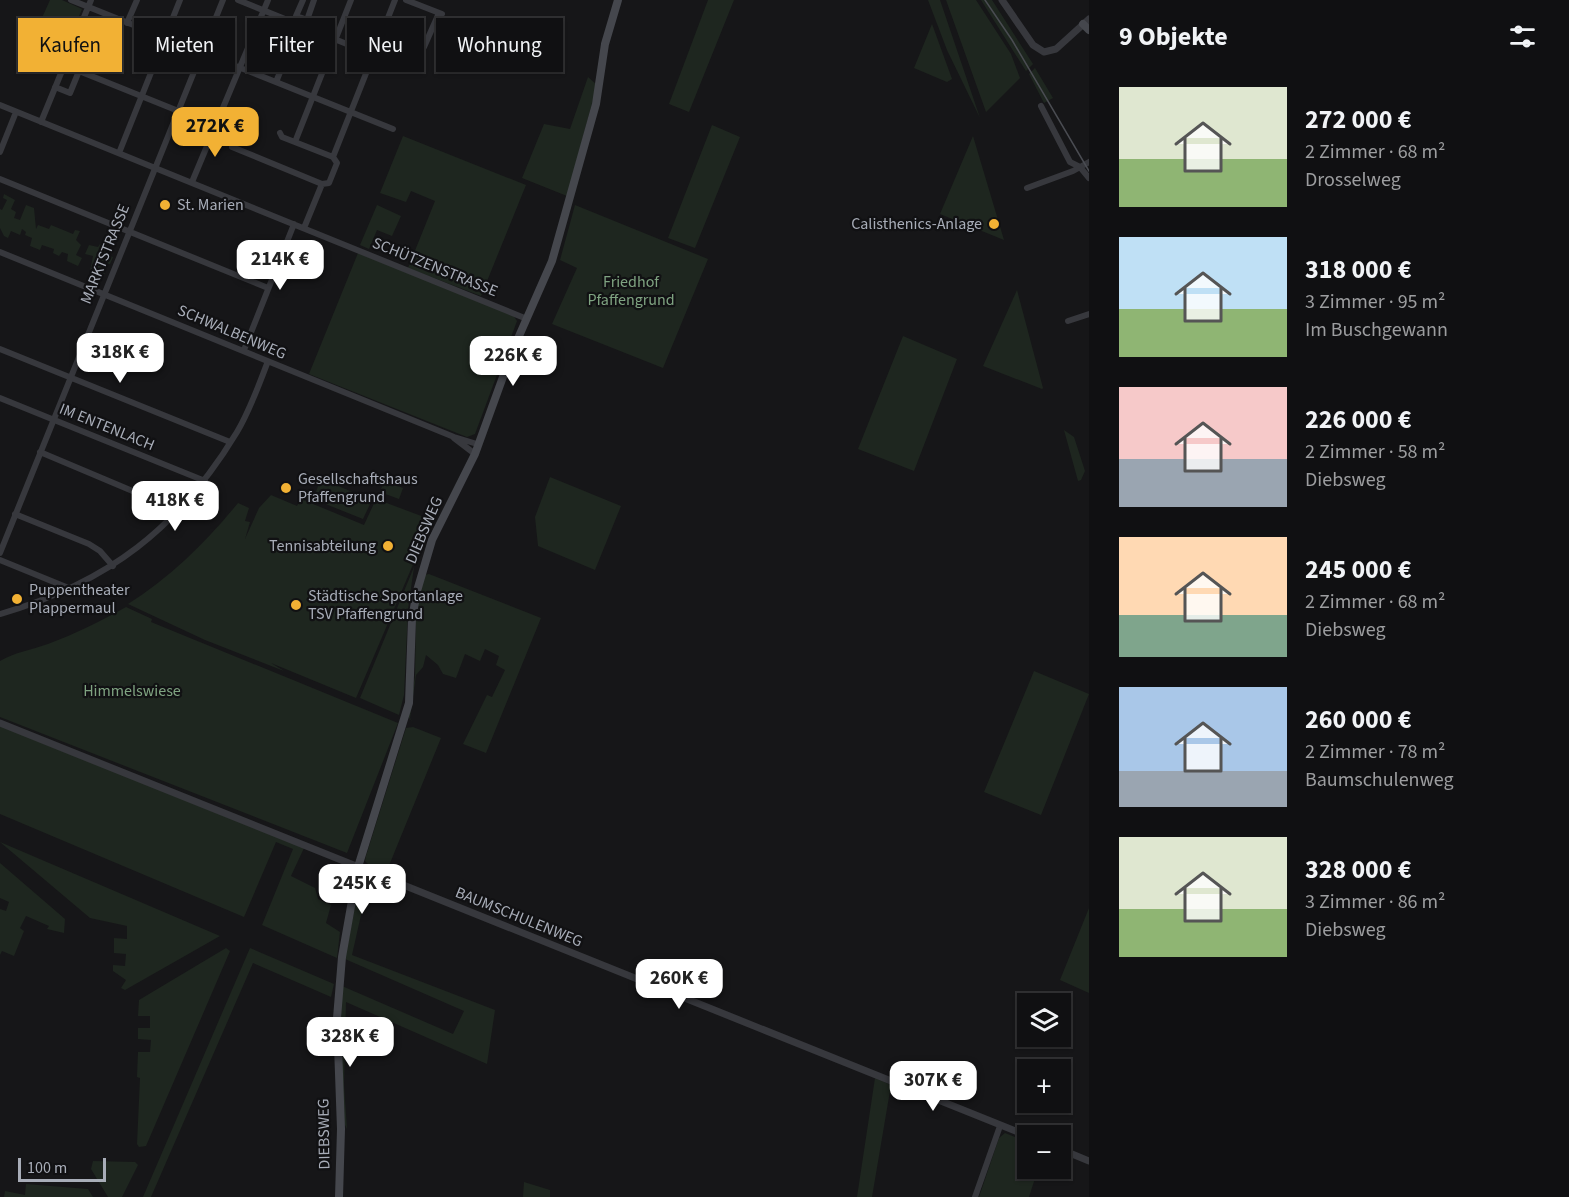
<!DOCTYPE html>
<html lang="de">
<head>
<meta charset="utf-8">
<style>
	:root { --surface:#101012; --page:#19191b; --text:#f1f3f6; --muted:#9c9d9f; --line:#303032; --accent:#f2b134 }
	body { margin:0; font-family:"Source Sans 3",sans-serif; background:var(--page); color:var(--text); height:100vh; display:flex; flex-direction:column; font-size:22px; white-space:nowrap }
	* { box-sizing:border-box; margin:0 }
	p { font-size:20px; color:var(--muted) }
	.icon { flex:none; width:33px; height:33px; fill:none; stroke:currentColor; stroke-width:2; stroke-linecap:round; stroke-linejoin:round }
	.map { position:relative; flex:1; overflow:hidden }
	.side { display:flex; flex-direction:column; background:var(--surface); width:480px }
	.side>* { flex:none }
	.banner { position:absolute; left:18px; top:18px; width:570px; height:54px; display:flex; gap:12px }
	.fabs { position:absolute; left:1017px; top:993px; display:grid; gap:12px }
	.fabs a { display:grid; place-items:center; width:54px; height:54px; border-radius:0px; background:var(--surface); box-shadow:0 2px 4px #0004,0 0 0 2px var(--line); font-size:30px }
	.scale { position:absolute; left:18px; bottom:15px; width:88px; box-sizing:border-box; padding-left:6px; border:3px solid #a8adb8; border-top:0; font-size:16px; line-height:21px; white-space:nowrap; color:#a8adb8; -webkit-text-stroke:4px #111113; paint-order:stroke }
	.price { position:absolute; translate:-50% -51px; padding:0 14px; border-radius:12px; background:#fff; color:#222; font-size:20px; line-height:39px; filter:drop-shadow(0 2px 3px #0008) }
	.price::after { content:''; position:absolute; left:50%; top:36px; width:18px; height:14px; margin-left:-9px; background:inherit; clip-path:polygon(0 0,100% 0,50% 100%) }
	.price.selected { background:var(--accent); color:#111 }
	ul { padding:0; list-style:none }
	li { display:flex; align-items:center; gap:18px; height:150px; padding:0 30px }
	li span { display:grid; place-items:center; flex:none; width:168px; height:120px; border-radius:0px; color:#555 }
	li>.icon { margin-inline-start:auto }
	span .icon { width:72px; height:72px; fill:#fffc; stroke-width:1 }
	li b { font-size:26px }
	h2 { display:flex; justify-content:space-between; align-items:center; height:72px; padding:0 30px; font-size:26px }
	.chip { padding:0 21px; border-radius:0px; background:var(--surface); box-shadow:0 2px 4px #0004,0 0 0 2px var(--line); font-size:21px; line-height:54px }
	.chip.selected { background:var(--accent); color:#111 }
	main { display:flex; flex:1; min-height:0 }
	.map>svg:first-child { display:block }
</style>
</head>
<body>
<main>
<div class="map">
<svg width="1089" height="1197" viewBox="0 0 1089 1197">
	<rect width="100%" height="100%" fill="#161618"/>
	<path fill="#1e261f" d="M50,0H62L82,9L72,33L41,20Z
		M708,0H734L689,112L669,104Z
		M928,0H940L980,118L947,50Z
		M946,0H976L1011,54L1020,78L986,112Z
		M981,0H992L1033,64L1026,71Z
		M932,24L952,79L947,82L914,68Z
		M1035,68L1053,98L1044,103L1029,74Z
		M588,77L597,85L567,196L522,178L544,124L570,129Z
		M225,109L239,115L235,130L219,124Z
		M712,125L740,137L695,248L668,238Z
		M403,136L526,185L481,296L408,268L435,201L411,191L406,202L380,193Z
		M973,136L1004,240L940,214Z
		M4,194L15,200L11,209L16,212L14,218L20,220L26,205L34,208L36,229L38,225L49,229L51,225L73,234L75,230L80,231L76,240L81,245L76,255L82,258L78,266L67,261L68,254L62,252L59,256L53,253L54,249L42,245L40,250L30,246L32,238L25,235L26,232L22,229L20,235L11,231L8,238L4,236L0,228V209L2,210L7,200L3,198Z
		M377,205L401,216L392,236L377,230L369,249L360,245Z
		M575,205L708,259L663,368L552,324L577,268L560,260Z
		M100,244L109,251L108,255L113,257L110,264L105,263L102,270L105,274L90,271L93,256L85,254L89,245L98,247Z
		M358,253L513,315L517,321L475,434L467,437L309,374Z
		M1017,290L1043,388L1042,389L983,366Z
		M903,336L957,359L914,471L858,449Z
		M1064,430L1074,437L1085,471L1081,480L1078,481Z
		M550,477L621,506L595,570L538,546L535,517Z
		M321,479L372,500L363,519L313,499Z
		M384,481L403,488L399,499L380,492Z
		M271,495L297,506L301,499L364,525L376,499L432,520L356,698L271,663L284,671L205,640L128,604C171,577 206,542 238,503L249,508L245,521L250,522L245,539L259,508Z
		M414,567L408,609L404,695L399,715L360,698Z
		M429,574L541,618L486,753L463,744L487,695L492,697L505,670L496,665L499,656L485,649L480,661L465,654L456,678L443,674L438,665L426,655L423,667L416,675L410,718L413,723L408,716L415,677L416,614L424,575Z
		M126,607L152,619L151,622L398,723L347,853L0,717V661C15,652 31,650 48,644C75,634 101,621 126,607Z
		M1034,671L1089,694L1041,815L984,792Z
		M0,726L304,848L291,876L315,888L318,899L331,905L326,923L340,932L337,958L262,925L293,849L276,842L244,917L0,814Z
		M413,727L441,738L386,873L371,867L365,861L366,856L406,728Z
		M0,842L220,936L125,990L121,988L126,980L113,971V965L125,966L126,954L114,953V938L127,939V926L90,918Z
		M0,863L65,919L64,933L47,929L49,926L26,916L20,928L24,931L14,956L2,951L0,955V909L6,911L9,902L0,898Z
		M370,875L352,955L495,1010L487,1064L346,1002L344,1085L347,1129L343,1121L340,1020L342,986L453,1034L464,1011L345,959L359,884L361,879Z
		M1089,908V993L1060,980Z
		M226,948L230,951L146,1146L139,1147L137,1144L140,1078L137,1077L138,1052H150L151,1040L138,1039V1028H150V1016H138L139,1000Z
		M250,948L334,984L331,997L253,963L151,1197H143Z
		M875,1078L891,1085L872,1197H857Z
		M1005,1133L1027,1142L1028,1168L1038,1169L1029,1197H979L999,1138Z
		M93,1161L135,1162L138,1165L122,1197H108L91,1169Z
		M524,1182L550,1190V1197H523Z
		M26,1184L88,1189L93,1197H4L5,1191L25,1195Z"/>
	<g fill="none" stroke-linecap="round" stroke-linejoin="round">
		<path stroke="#37383d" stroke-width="6" d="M71,0L393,129
			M238,0L374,55
			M406,0L442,14
			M302,18L307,20L314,0
			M127,23L137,0
			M424,47L439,13
			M64,65L233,133L236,138L232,147L322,184
			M276,82L302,18L296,16L303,0
			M55,87L70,93L88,49L73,43
			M0,105L527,319
			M1041,106L1070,162L1080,167L1089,178
			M41,122L91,0
			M280,133L282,137L333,157
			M295,142L351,0
			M0,152L16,112
			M119,153L180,0
			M0,179L268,288
			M192,182L268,0
			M1027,188L1073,171L1089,162
			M304,228L322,184L329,183L337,163L333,157L395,0
			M0,252L454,437L477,444
			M1068,321L1089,314
			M0,349L230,442
			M244,350L294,224
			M0,398L205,481
			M454,438L475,454
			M40,452L142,495L170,520
			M15,514L89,544L100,551L113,566
			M0,553L223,0
			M0,560L71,589
			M0,614C108,583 179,528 237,432C250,410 259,385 268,361
			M975,1197L1000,1126"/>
		<path stroke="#37383d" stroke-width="7" d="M1002,0L1033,45L1044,52L1056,49L1089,19
			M0,723L1028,1136
			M1060,1149L1089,1161"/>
		<path stroke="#45474d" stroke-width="8" d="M1083,24L1089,30
			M339,1197L341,1129L337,1018L342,957L358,867L409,703L412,619L417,591L432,540L475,454L512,352L552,261L596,104L605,44L618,0"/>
		<path stroke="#4a4c52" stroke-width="1.5" d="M985,0L1012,40L1089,171"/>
	</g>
	<g fill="#f2b134" stroke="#111113" stroke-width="2">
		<circle cx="165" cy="205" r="6"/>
		<circle cx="994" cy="224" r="6"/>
		<circle cx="286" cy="488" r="6"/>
		<circle cx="388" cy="546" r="6"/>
		<circle cx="17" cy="599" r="6"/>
		<circle cx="296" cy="605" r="6"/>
	</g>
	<g text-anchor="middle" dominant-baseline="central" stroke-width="4.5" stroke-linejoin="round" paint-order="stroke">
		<g font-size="16" fill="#a8adb8" stroke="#111113" text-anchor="start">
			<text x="177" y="205">St. Marien</text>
			<text x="982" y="224" text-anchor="end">Calisthenics-Anlage</text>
			<text x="298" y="479">Gesellschaftshaus<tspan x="298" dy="18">Pfaffengrund</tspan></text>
			<text x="376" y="546" text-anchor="end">Tennisabteilung</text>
			<text x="29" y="590">Puppentheater<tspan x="29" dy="18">Plappermaul</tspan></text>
			<text x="308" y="596">Städtische Sportanlage<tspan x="308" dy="18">TSV Pfaffengrund</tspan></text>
		</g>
		<g font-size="16" fill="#a8adb8" stroke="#111113">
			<text transform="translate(105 254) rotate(-68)">MARKTSTRASSE</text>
			<text transform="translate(435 267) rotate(22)">SCHÜTZENSTRASSE</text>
			<text transform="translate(232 332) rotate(23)">SCHWALBENWEG</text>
			<text transform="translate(107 427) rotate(22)">IM ENTENLACH</text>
			<text transform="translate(424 530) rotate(-67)">DIEBSWEG</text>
			<text transform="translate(519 917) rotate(22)">BAUMSCHULENWEG</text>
			<text transform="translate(324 1134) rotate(-91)">DIEBSWEG</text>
		</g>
		<g font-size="16" fill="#7fa381" stroke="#111113">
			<text x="631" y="282">Friedhof<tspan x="631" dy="18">Pfaffengrund</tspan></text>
			<text x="132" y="691">Himmelswiese</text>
		</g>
	</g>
</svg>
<div class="fabs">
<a><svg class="icon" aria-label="layers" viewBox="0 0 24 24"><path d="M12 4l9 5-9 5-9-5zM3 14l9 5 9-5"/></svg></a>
<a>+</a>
<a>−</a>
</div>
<div class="scale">100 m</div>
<b class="price selected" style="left:215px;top:158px">272K €</b>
<b class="price" style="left:280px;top:291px">214K €</b>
<b class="price" style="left:120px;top:384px">318K €</b>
<b class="price" style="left:513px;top:387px">226K €</b>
<b class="price" style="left:175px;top:532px">418K €</b>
<b class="price" style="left:362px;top:915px">245K €</b>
<b class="price" style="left:679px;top:1010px">260K €</b>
<b class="price" style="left:350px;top:1068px">328K €</b>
<b class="price" style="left:933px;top:1112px">307K €</b>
<div class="banner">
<a class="chip selected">Kaufen</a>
<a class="chip">Mieten</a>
<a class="chip">Filter</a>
<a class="chip">Neu</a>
<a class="chip">Wohnung</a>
</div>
</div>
<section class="side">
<h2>9 Objekte<svg class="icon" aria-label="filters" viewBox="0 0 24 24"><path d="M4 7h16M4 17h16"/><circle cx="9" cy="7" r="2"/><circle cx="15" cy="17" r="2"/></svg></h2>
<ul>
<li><span style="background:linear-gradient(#dfe7d0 60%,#8fb573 0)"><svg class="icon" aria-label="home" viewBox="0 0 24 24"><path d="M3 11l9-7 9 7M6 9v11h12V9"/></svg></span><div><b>272 000 €</b><p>2 Zimmer · 68 m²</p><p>Drosselweg</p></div></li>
<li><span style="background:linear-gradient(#bfe0f5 60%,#8fb573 0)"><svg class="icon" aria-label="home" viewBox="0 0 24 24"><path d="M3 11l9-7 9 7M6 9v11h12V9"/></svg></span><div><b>318 000 €</b><p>3 Zimmer · 95 m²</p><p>Im Buschgewann</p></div></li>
<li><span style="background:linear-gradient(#f6c9c9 60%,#9aa5b1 0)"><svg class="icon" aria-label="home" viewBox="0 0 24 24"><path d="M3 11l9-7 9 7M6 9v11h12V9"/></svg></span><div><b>226 000 €</b><p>2 Zimmer · 58 m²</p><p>Diebsweg</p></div></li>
<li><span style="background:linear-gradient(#ffd9b3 65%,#7fa58c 0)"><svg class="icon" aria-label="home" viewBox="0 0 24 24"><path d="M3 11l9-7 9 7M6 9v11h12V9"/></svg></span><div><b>245 000 €</b><p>2 Zimmer · 68 m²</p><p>Diebsweg</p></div></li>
<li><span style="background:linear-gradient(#a9c7e8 70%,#9aa5b1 0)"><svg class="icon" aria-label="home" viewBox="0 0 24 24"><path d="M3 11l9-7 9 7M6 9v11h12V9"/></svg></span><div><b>260 000 €</b><p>2 Zimmer · 78 m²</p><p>Baumschulenweg</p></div></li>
<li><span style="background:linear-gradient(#dfe7d0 60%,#8fb573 0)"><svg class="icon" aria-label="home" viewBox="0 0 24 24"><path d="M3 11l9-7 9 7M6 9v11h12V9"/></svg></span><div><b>328 000 €</b><p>3 Zimmer · 86 m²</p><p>Diebsweg</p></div></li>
</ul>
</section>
</main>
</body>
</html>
